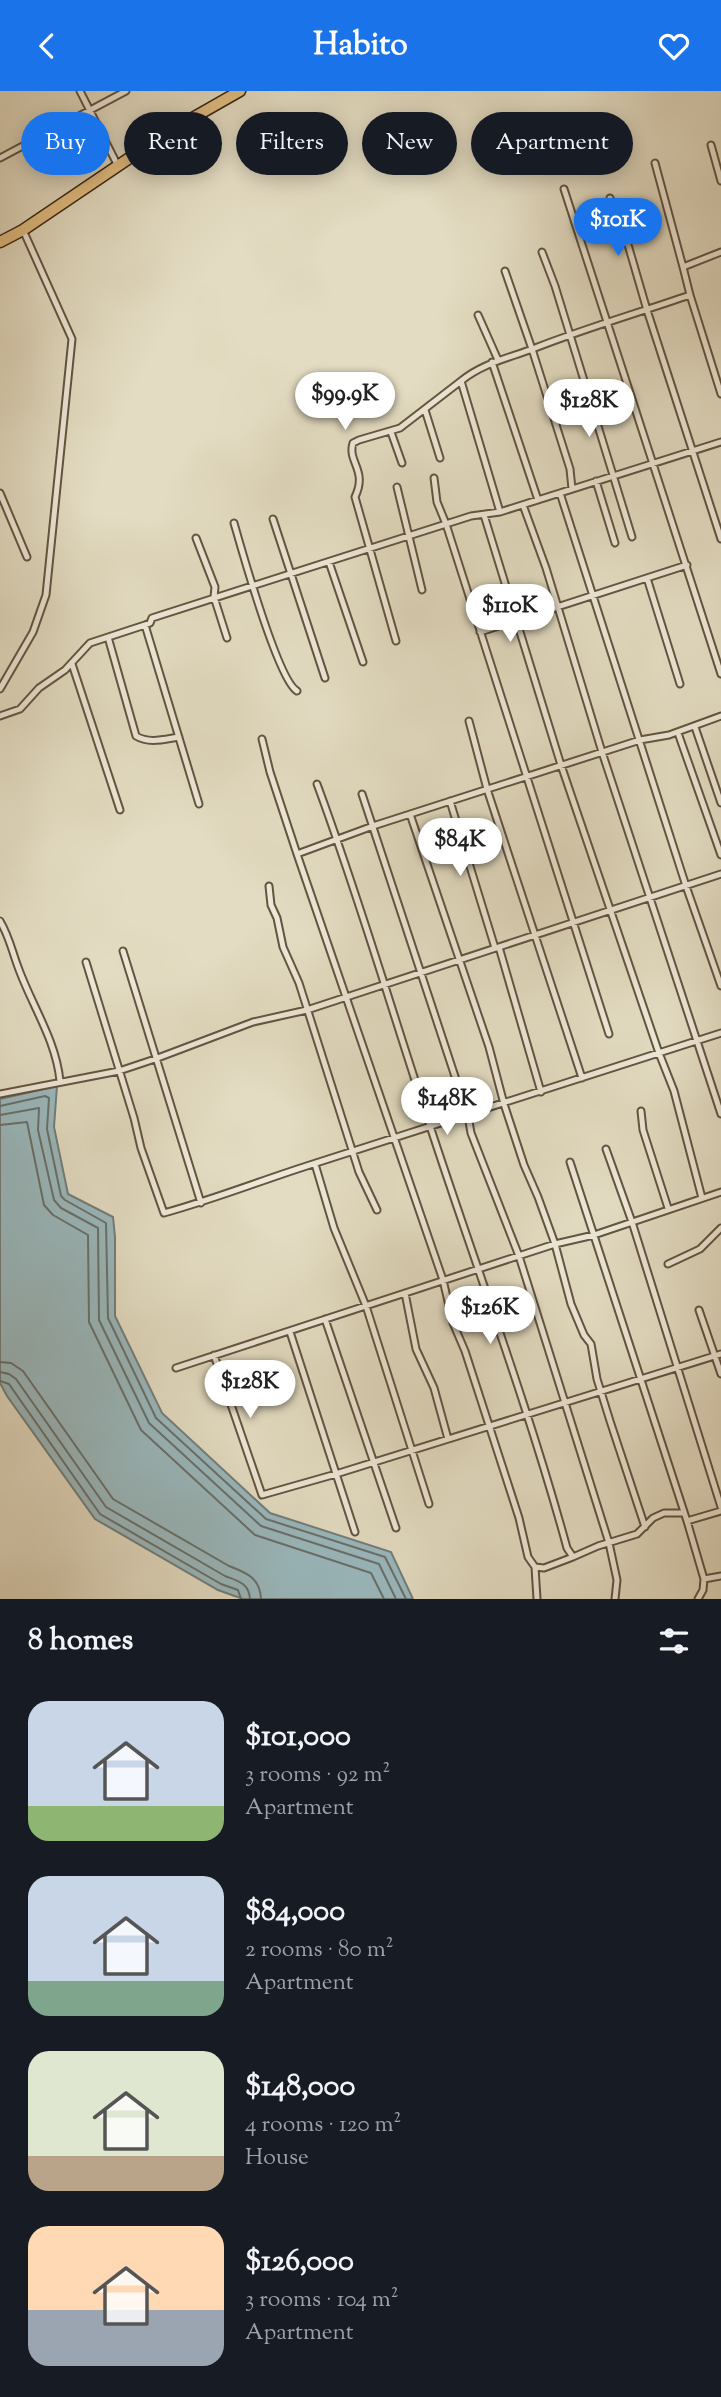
<!DOCTYPE html>
<html lang="en">
<head>
<meta charset="utf-8">
<style>
	:root { --surface:#171b24; --page:#242831; --text:#f1f3f6; --muted:#9ea1a6; --accent:#1a73e8 }
	body { margin:0; font-family:"Sorts Mill Goudy",serif; background:var(--page); color:var(--text); height:100vh; display:flex; flex-direction:column; font-size:26px; white-space:nowrap }
	* { box-sizing:border-box; margin:0 }
	p { font-size:23px; color:var(--muted) }
	.icon { flex:none; width:38px; height:38px; fill:none; stroke:currentColor; stroke-width:2; stroke-linecap:round; stroke-linejoin:round }
	.map { position:relative; height:1508px; overflow:hidden }
	.panel { display:flex; flex-direction:column; background:var(--surface); flex:1 }
	.panel>* { flex:none }
	.top-card { position:absolute; left:21px; top:21px; width:679px; height:63px; display:flex; gap:14px }
	.price { position:absolute; translate:-50% -60px; padding:0 16px; border-radius:24px; background:#fff; color:#222; font-size:23px; line-height:46px; filter:drop-shadow(0 2px 4px #0008) }
	.price::after { content:''; position:absolute; left:50%; top:42px; width:21px; height:16px; margin-left:-10px; background:inherit; clip-path:polygon(0 0,100% 0,50% 100%) }
	.price.selected { background:var(--accent); color:#fff }
	ul { padding:0; list-style:none }
	li { display:flex; align-items:center; gap:21px; height:175px; padding:0 28px }
	li span { display:grid; place-items:center; flex:none; width:196px; height:140px; border-radius:21px; color:#555 }
	li>.icon { margin-inline-start:auto }
	span .icon { width:84px; height:84px; fill:#fffc; stroke-width:1 }
	li b { font-size:30px }
	h2 { display:flex; justify-content:space-between; align-items:center; height:84px; padding:0 28px; font-size:30px }
	.tag { padding:0 24px; border-radius:32px; background:var(--surface); box-shadow:0 4px 18px #0003; font-size:24px; line-height:63px }
	.tag.selected { background:var(--accent); color:#fff }
	header { display:flex; justify-content:space-between; align-items:center; height:91px; padding:0 28px; background:var(--accent); color:#fff; font-size:32px; font-weight:700 }
	.map>svg:first-child { display:block }
</style>
</head>
<body>
<header><svg class="icon" aria-label="back" viewBox="0 0 24 24"><path d="M15 5l-7 7 7 7"/></svg>Habito<svg class="icon" aria-label="heart" viewBox="0 0 24 24"><path d="M12 20l-8-8c-3-5 5-10 8-4 3-6 11-1 8 4z"/></svg></header>
<div class="map">
<svg width="721" height="1508" viewBox="0 0 721 1508">
	<rect width="100%" height="100%" fill="#e3dcc2"/>
	<filter id="stains"><feTurbulence type="fractalNoise" baseFrequency=".00286" numOctaves="4"/><feColorMatrix values="0 0 0 0 .2 0 0 0 0 .09 0 0 0 0 .02 0 0 0 .5 -.17"/></filter>
	<radialGradient id="worn" r=".72"><stop offset=".6" stop-color="#630" stop-opacity="0"/><stop offset="1" stop-color="#630" stop-opacity=".3"/></radialGradient>
	<path fill="#9ab9be" stroke="#737e7b" stroke-width="2" d="M57,995L54,1036L68,1103L113,1126L115,1146V1225L162,1322L270,1422L391,1461L413,1508H243L218,1499L95,1428L7,1305L0,1292V1008Z"/>
	<g fill="none" stroke-linecap="round" stroke-linejoin="round">
		<path stroke="#69706a" stroke-width="2" d="M0,1015L45,1005L49,1007L47,1038L61,1105L65,1109L106,1132L108,1227L156,1327L266,1428L385,1466L406,1508
			M0,1024L39,1017L38,1039L54,1109L61,1117L98,1137L99,1229L149,1332L261,1435L379,1473L396,1508
			M0,1034L27,1031L44,1114L53,1124L88,1144L89,1231L141,1339L255,1444L371,1482L384,1508
			M0,1271L11,1272L23,1280L113,1408L229,1475C247,1482 260,1487 261,1508
			M0,1281L9,1283L16,1288L106,1416L225,1485C238,1490 249,1492 250,1508
			M0,1290L9,1293L100,1423L221,1493L238,1499L241,1508"/>
		<defs>
			<path id="street" d="M80,0L118,75
				M711,54L721,90
				M0,67L126,0
				M655,72L683,176
				M564,98L721,583
				M610,107L624,140L647,219L721,448
				M542,161L555,195L632,446
				M505,180L532,258L570,378L572,398
				M690,204L721,303
				M478,224L498,269
				M492,271L538,409
				M425,319L440,367
				M391,341L402,372
				M434,387L437,411L446,433L609,943
				M596,390L615,452
				M397,396L422,499
				M0,402L27,466
				M560,402L686,795L721,895
				M523,414L546,477L602,661L721,1023
				M500,421L461,290C483,272 509,267 535,257C586,237 638,222 690,204L683,176L721,161
				M484,424L561,674L659,962L674,1000L702,1107
				M273,428L325,587
				M234,432C242,460 278,589 297,600
				M196,447L215,496L214,506L227,547
				M329,471L363,571
				M647,487L680,593
				M145,534L199,713
				M480,541L687,474
				M108,546L136,645C149,653 165,648 179,646
				M396,550L355,406C368,379 347,371 353,352L359,349L400,337L461,290
				M72,573L120,719
				M0,598L33,541L46,504L72,248L23,139
				M0,625L20,618L39,597L65,579L90,552L145,534L150,532L152,527L471,425L500,421L721,351
				M469,630L487,698L582,987
				M695,636L721,712
				M678,642L721,764
				M262,648L270,681L297,763
				M317,693C359,806 392,921 430,1035C476,1176 528,1314 567,1457L573,1466L598,1455L637,1443L653,1427L664,1422H684
				M362,703L468,1025L471,1042L519,1165L609,1452L617,1489L615,1508
				M450,710L495,857
				M410,723L489,956L504,1013L524,1074L538,1106L555,1153L571,1213L584,1244L591,1253L597,1288L610,1330L645,1436
				M269,795L271,814L277,827L283,856L299,892L359,1081L377,1119
				M0,830C9,845 12,860 18,876C32,915 56,949 60,990
				M499,856L541,1001
				M123,860L201,1112
				M86,871L134,1027L141,1057L164,1122C215,1108 265,1088 316,1072C451,1030 586,986 721,942
				M0,1003L119,980L155,968L253,931L307,919L721,783
				M641,1020L643,1039L668,1117
				M606,1058L632,1131L721,1416
				M570,1071L687,1430L704,1488L721,1485
				M315,1073L334,1137L366,1215L429,1413
				M668,1173L700,1158L721,1137
				M405,1202L416,1258L434,1297L448,1348
				M699,1219L721,1283
				M325,1228L396,1437
				M290,1241L355,1441
				M214,1264L262,1404L336,1383L721,1263
				M176,1277L555,1153L594,1144L721,1101
				M687,1430L721,1420
				M573,1466L544,1477L535,1476L528,1466L519,1427L465,1260L453,1232L443,1189L297,763L373,735L640,649L669,644L721,625
				M535,1476L537,1508
				M698,1508L703,1499L704,1488"/>
			<path id="highway" d="M0,151L23,139L168,41L240,0"/>
		</defs>
		<use href="#street" stroke="#635441" stroke-width="9"/>
		<use href="#highway" stroke="#382616" stroke-width="13"/>
		<use href="#street" stroke="#ede8d7" stroke-width="5"/>
		<use href="#highway" stroke="#e2be81" stroke-width="10"/>
	</g>
	<rect width="100%" height="100%" filter="url(#stains)"/>
	<rect width="100%" height="100%" fill="url(#worn)"/>
</svg>
<b class="price selected" style="left:618px;top:167px">$101K</b>
<b class="price" style="left:345px;top:341px">$99.9K</b>
<b class="price" style="left:589px;top:348px">$128K</b>
<b class="price" style="left:510px;top:553px">$110K</b>
<b class="price" style="left:460px;top:787px">$84K</b>
<b class="price" style="left:447px;top:1046px">$148K</b>
<b class="price" style="left:490px;top:1255px">$126K</b>
<b class="price" style="left:250px;top:1329px">$128K</b>
<div class="top-card">
<a class="tag selected">Buy</a>
<a class="tag">Rent</a>
<a class="tag">Filters</a>
<a class="tag">New</a>
<a class="tag">Apartment</a>
</div>
</div>
<section class="panel">
<h2>8 homes<svg class="icon" aria-label="filters" viewBox="0 0 24 24"><path d="M4 7h16M4 17h16"/><circle cx="9" cy="7" r="2"/><circle cx="15" cy="17" r="2"/></svg></h2>
<ul>
<li><span style="background:linear-gradient(#c9d6e8 75%,#8fb573 0)"><svg class="icon" aria-label="home" viewBox="0 0 24 24"><path d="M3 11l9-7 9 7M6 9v11h12V9"/></svg></span><div><b>$101,000</b><p>3 rooms · 92 m²</p><p>Apartment</p></div></li>
<li><span style="background:linear-gradient(#c9d6e8 75%,#7fa58c 0)"><svg class="icon" aria-label="home" viewBox="0 0 24 24"><path d="M3 11l9-7 9 7M6 9v11h12V9"/></svg></span><div><b>$84,000</b><p>2 rooms · 80 m²</p><p>Apartment</p></div></li>
<li><span style="background:linear-gradient(#dfe7d0 75%,#b9a48a 0)"><svg class="icon" aria-label="home" viewBox="0 0 24 24"><path d="M3 11l9-7 9 7M6 9v11h12V9"/></svg></span><div><b>$148,000</b><p>4 rooms · 120 m²</p><p>House</p></div></li>
<li><span style="background:linear-gradient(#ffd9b3 60%,#9aa5b1 0)"><svg class="icon" aria-label="home" viewBox="0 0 24 24"><path d="M3 11l9-7 9 7M6 9v11h12V9"/></svg></span><div><b>$126,000</b><p>3 rooms · 104 m²</p><p>Apartment</p></div></li>
</ul>
</section>
</body>
</html>
